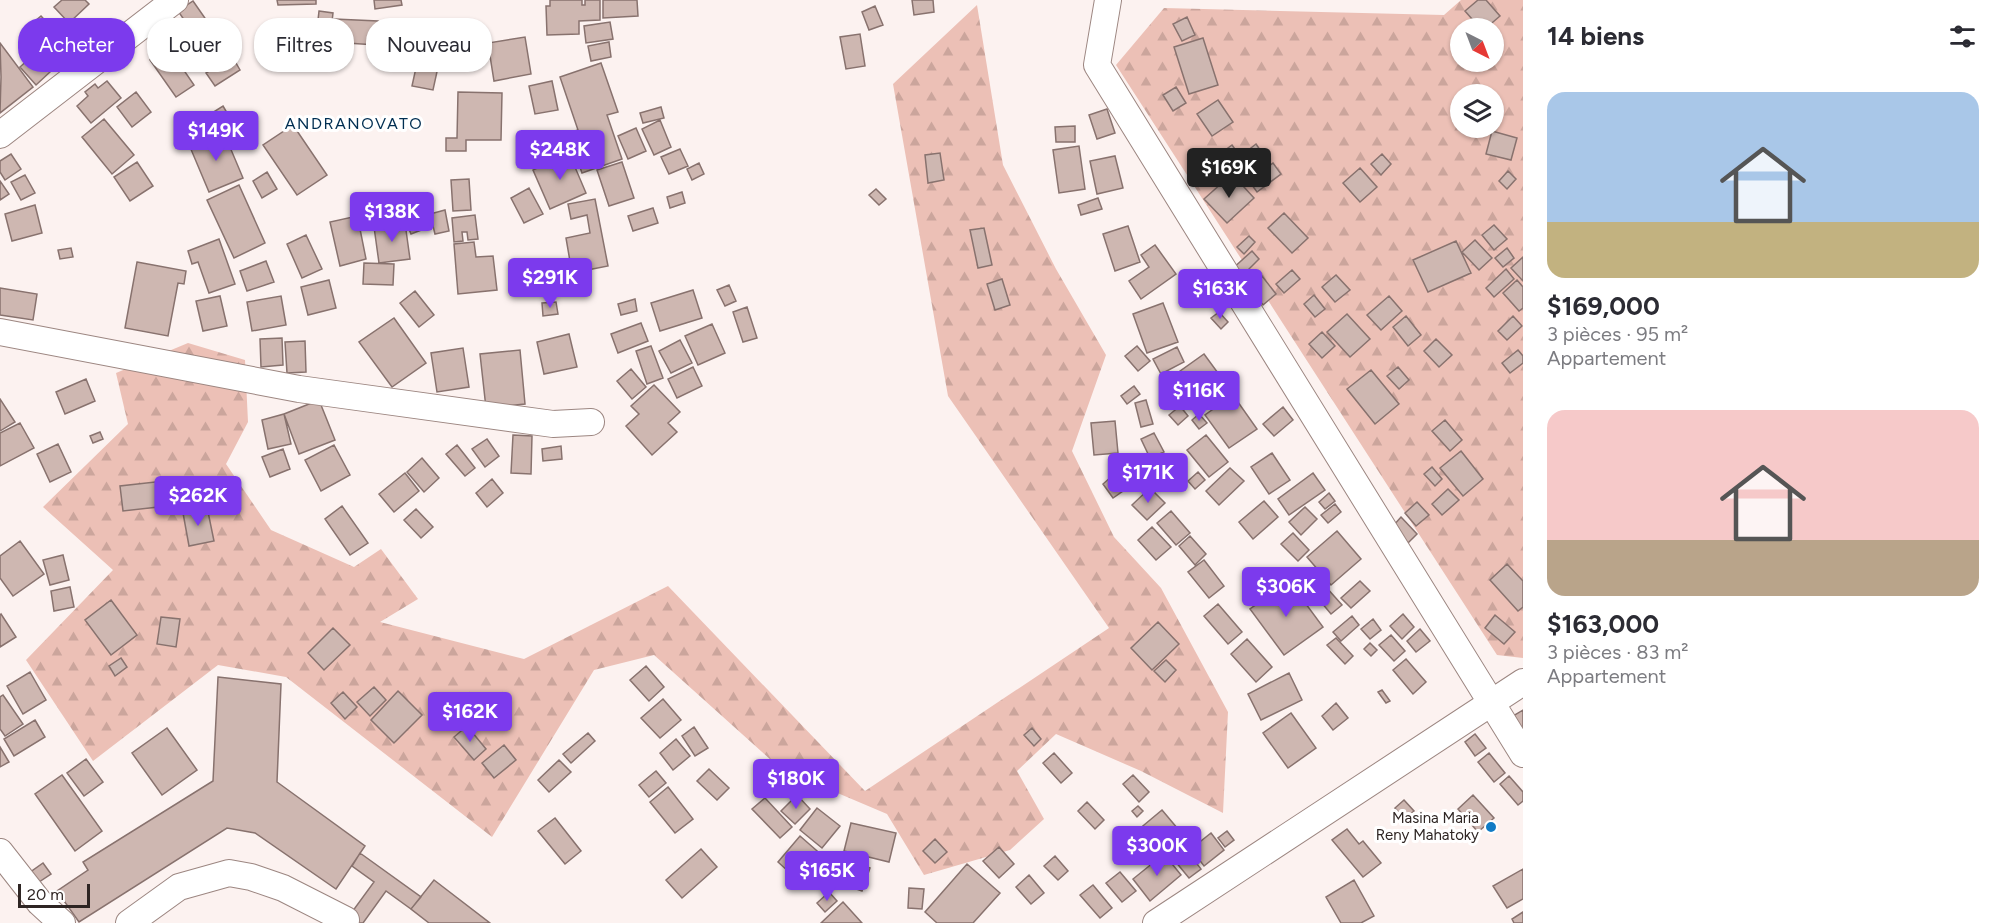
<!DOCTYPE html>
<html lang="fr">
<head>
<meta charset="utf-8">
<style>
	:root { --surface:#fff; --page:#f2f2f3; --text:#2b2b33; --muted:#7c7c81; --accent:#7c3aed }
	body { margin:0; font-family:Figtree,sans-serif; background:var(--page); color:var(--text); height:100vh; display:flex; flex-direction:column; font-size:22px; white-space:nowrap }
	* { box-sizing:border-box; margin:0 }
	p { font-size:20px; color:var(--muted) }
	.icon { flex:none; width:33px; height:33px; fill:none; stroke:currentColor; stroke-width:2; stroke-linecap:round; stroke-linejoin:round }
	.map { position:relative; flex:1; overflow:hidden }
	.side { display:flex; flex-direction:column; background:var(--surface); width:480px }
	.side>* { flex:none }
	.hud { position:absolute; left:18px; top:18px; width:570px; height:54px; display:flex; gap:12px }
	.needle { width:39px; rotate:138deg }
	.fabs { position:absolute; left:1450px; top:18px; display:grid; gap:12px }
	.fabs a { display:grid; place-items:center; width:54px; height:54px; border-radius:50%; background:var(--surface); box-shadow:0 2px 4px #0004; font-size:30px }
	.scale { position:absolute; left:18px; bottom:15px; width:72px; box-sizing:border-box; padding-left:6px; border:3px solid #2e2523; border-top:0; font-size:16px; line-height:21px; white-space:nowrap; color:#2e2523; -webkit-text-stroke:4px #fff; paint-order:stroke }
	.price { position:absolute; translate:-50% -51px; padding:0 14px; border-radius:6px; background:var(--accent); color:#fff; font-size:20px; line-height:39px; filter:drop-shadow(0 2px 3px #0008) }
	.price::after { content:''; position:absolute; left:50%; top:36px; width:18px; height:14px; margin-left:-9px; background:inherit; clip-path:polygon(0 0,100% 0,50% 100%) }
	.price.selected { background:#222; color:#fff }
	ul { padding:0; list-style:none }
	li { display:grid; align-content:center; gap:12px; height:318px; padding:0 24px }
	li span { display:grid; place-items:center; height:186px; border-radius:18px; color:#555 }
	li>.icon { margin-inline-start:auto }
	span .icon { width:108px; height:108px; fill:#fffc; stroke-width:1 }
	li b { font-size:26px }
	h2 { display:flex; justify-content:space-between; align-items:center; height:72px; padding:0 24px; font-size:26px }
	.pill { padding:0 21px; border-radius:24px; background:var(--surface); box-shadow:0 2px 4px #0004; font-size:21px; line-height:54px }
	.pill.selected { background:var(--accent); color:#fff }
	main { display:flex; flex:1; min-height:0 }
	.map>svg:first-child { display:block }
</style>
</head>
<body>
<main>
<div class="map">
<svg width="1523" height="923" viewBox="0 0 1523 923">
	<defs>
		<pattern id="forest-firs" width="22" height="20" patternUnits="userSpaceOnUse" patternTransform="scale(1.5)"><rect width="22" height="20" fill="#ecc0b6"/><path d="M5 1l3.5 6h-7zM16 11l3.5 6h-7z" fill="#cba59c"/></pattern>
	</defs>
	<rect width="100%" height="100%" fill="#fcf2f0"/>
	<path fill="url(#forest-firs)" fill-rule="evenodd" d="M1461,0H1523V658L1497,655L1116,65L1164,8L1444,15ZM1461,28H1494V62H1461ZM1461,94H1494V128H1461Z
		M977,5L1003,165L1056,269L1106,355L1072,451L1114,537L1161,588L1228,712L1223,813L1141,771L1056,734L1017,771L1044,819L1010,850L924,875L887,814L781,769L654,655L594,670L492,837L286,677L218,665L93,761L26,660L113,570L43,507L128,424L116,373L188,343L245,360L248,422L226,464L271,530L354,567L381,549L418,599L380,622L524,659L668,586L865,791L1109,628L948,396L893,84Z"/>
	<path fill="#ceb7b1" stroke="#88726e" stroke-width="1.5" d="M62,0H85L89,4L69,23L54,7Z
		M277,0H316V4L278,5Z
		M374,0H401L402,5L375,9Z
		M550,0H582V5H585V0H600V20L579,21V34L547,35L546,6H550Z
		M603,0H637L638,16L603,18Z
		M912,0H933L934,12L914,15Z
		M1478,0H1486L1500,16L1486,28H1480L1465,11Z
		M193,1L207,21L201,25L221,54L195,71L170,35L187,24L178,11Z
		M875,6L883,25L869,30L862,12Z
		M319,11L333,13L330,39L316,38Z
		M41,16L53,29L41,40L28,27Z
		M1187,17L1195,35L1182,41L1173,24Z
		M334,19L378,21L376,45L332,42Z
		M446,22L466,23V41L445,40Z
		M610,22L613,39L586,43L584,26Z
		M380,24H391V42H380Z
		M295,28L303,37L294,45L286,36Z
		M62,29L78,46L36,85L20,67L30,58L27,54L33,49L36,52Z
		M860,34L865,66L846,69L840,37Z
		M310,35L321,49L307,61L296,47Z
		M159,37L164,45L154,52L149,44Z
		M525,37L531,74L494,81L488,43Z
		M1203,38L1218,85L1189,94L1174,47Z
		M609,42L611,57L591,61L588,46Z
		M0,43L33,87L0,113L1,77Z
		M168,47L194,85L176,97L150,60Z
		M419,54L440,58L433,90L412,86Z
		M232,56L240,70L215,86L206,73Z
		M601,63L618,112L607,115L622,159L582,173L568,133L578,130L560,77Z
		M107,81L121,98L91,123L77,106L88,96L85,92L95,84L98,88Z
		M552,81L558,110L535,114L529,86Z
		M1176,87L1186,103L1173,111L1163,95Z
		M136,92L151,112L132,127L117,107Z
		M458,92L502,93L501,140H466V151H446V138H457Z
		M1218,100L1233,122L1212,136L1197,114Z
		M223,106L230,118L212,130L204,118Z
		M661,107L664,118L643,123L640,113Z
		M1107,109L1115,133L1097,139L1089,115Z
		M104,119L134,155L112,174L82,137Z
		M660,120L671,147L654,155L642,129Z
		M293,125L327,175L297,195L263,145Z
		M1075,126V142H1056L1055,127Z
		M636,128L646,151L628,159L618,136Z
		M1492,131L1517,138L1511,160L1486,154Z
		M224,133L243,178L209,192L190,147Z
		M1256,144L1267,160L1254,170L1242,155Z
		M1232,145L1247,166L1235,175L1220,154Z
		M1079,146L1085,189L1059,193L1053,150Z
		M680,149L688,166L669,174L661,157Z
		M569,153L586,193L550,209L533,170Z
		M940,153L944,180L928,183L925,155Z
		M11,154L21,169L5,180L0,172V161Z
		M1382,154L1391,164L1381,175L1371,164Z
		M1115,156L1123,188L1097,194L1090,161Z
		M137,162L153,186L130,201L114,177Z
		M622,162L634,198L609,206L597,170Z
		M699,163L704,174L692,180L687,169Z
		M1273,163L1281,174L1257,192L1249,181Z
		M1360,168L1377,187L1360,202L1343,183Z
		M1508,171L1516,179L1507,189L1499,181Z
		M267,172L277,189L262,198L253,181Z
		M1232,174L1254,198L1227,223L1204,199Z
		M25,175L35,193L21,200L11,182Z
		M469,179L471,210L453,211L451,180Z
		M0,181L9,194L0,200Z
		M239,185L265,243L234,258L207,200Z
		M529,188L543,214L524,223L511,198Z
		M876,189L886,199L879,205L869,195Z
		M682,192L685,203L670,208L667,197Z
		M416,197L429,227L411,234L399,204Z
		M1098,198L1102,209L1081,215L1078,205Z
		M595,199L608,266L572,273L566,238L590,233L587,215L571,219L568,204Z
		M385,203L390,222L360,229L366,259L340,266L330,222L353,217L352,210Z
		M35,205L42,233L12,241L5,214Z
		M653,208L658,223L633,231L628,216Z
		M445,210L449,231L435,234L430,214Z
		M1284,213L1308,238L1292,253L1268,228Z
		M475,215L478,239L468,240L467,232H462L463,241L454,242L452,218Z
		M405,223L410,259L379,263L374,227Z
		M1494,225L1507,239L1494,250L1482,235Z
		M1128,226L1140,262L1115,271L1103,234Z
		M984,228L992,265L978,268L970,230Z
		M306,235L322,269L302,278L287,244Z
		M1249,236L1255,242L1244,254L1237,247Z
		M219,239L235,284L209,293L198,262L192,264L188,251Z
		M1475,240L1492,258L1479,270L1462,252Z
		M1456,241L1471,273L1428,292L1413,260Z
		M474,242L476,257L493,256L497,290L458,294L454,244Z
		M1155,245L1176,274L1141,299L1129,281L1149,267L1141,255Z
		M71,248L73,257L60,259L58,250Z
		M1507,248L1514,258L1503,267L1495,258Z
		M1252,251L1259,259L1239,279L1231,270Z
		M1523,257V281L1511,268Z
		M266,261L274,282L247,291L240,271Z
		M137,262L186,271L184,284L178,283L168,336L125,328Z
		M364,263L394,264L393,285L363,284Z
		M1506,269L1514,279L1494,297L1486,288Z
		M1292,270L1300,279L1284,293L1276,284Z
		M1336,275L1350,290L1335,302L1322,287Z
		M1262,276L1276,294L1263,305L1249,286Z
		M1002,279L1010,305L995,310L987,284Z
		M329,280L336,308L308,315L301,287Z
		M1517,280L1523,287V308L1519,311L1503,293Z
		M729,285L736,301L725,306L717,290Z
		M0,288L37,294L33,320L0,315Z
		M693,290L702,318L660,331L651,303Z
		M415,291L434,315L419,327L400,303Z
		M1314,295L1325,309L1315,317L1304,304Z
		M220,296L227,326L203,331L196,301Z
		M281,296L286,325L252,331L247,302Z
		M1389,296L1402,311L1381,330L1367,315Z
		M635,299L637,311L621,315L618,304Z
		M556,302L558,314L543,316L542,303Z
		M1163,303L1178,342L1147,353L1133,314Z
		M747,307L757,338L743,342L733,312Z
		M1219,312L1228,322L1221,329L1211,318Z
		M1347,314L1370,339L1350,357L1327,332Z
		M1406,316L1421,335L1408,346L1393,327Z
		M1513,316L1522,326L1507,340L1498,331Z
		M394,318L426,363L392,387L359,342Z
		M641,323L648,341L618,353L611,334Z
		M712,324L725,353L698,365L685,336Z
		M1322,332L1335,346L1322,358L1309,344Z
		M569,334L577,367L544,374L537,342Z
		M282,338L283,365L261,367L260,339Z
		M1436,339L1452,355L1439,367L1424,351Z
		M680,340L692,363L671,373L659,351Z
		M305,341L306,372L287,373L285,342Z
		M651,346L663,378L647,384L636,351Z
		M1137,346L1150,361L1138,371L1125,356Z
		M1177,347L1184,362L1161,374L1153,359Z
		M463,348L469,387L437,392L431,353Z
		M520,350L525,404L486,408L480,354Z
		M1518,350L1523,356V363L1510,373L1502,363Z
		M1204,354L1229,388L1201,409L1176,374Z
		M693,367L702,386L677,398L668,379Z
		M1398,367L1409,380L1399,389L1387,376Z
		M631,369L646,387L632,399L617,381Z
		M1371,370L1399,404L1375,424L1347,389Z
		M86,379L95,401L65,414L56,392Z
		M654,385L680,412L668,423L677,432L652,455L626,426L639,414L631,406Z
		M1134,386L1140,394L1127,404L1121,396Z
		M1233,395L1257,429L1229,448L1205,415Z
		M0,399L15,422L0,431Z
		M319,400L335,440L299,454L284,414Z
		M1146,400L1153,424L1141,427L1135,403Z
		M1180,406L1188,416L1178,425L1169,415Z
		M1283,407L1293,420L1274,436L1263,424Z
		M284,414L291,444L268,449L262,420Z
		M1199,414L1207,423L1199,429L1192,420Z
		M1445,420L1462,440L1450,451L1432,431Z
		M1115,421L1118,453L1094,455L1091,423Z
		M20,423L34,448L0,466V433Z
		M100,432L103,439L93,443L90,436Z
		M1154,433L1164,452L1150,458L1141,439Z
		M513,435L532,436L531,474L511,473Z
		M1206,435L1228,462L1209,477L1187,450Z
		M487,439L499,456L485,467L472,449Z
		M58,444L71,472L50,482L37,454Z
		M334,445L350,475L321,491L305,460Z
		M457,445L475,468L465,476L446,454Z
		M561,446L562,459L543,461L542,449Z
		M283,449L290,469L270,477L262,457Z
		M1461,451L1483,479L1463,496L1440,468Z
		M1272,453L1290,480L1269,494L1251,467Z
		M422,458L439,478L424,492L407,472Z
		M1432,467L1442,479L1435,486L1424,474Z
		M1230,468L1244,481L1219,505L1206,491Z
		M1198,472L1205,480L1195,489L1188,481Z
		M405,473L419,491L394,512L379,494Z
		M1313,473L1325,490L1289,515L1278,499Z
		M1112,476L1123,491L1113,498L1103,484Z
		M492,479L503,493L487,507L476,493Z
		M164,481L167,506L123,511L120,486Z
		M1150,488L1165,503L1147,520L1132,505Z
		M1448,489L1459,500L1442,515L1432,504Z
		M1329,493L1335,501L1325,509L1319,502Z
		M1264,501L1278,517L1253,539L1239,522Z
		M1417,502L1429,515L1416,526L1405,513Z
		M1335,504L1341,512L1328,523L1321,515Z
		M342,506L368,543L350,555L325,519Z
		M207,507L214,541L189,546L183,513Z
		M1305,507L1317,519L1301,535L1289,522Z
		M416,509L433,527L421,538L404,520Z
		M1171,511L1190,533L1176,545L1157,523Z
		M1401,517L1417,534L1408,543L1393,526Z
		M1152,527L1171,547L1156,560L1138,540Z
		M1337,531L1361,559L1331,585L1307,557Z
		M1293,533L1309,550L1298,561L1281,544Z
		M1190,536L1206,554L1195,565L1179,546Z
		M20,541L44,574L13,596L0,578V556Z
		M63,555L69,580L50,585L43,560Z
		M1204,560L1224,586L1209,598L1188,572Z
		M1507,564L1523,581V607L1518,611L1490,580Z
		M1289,581L1323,627L1284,655L1250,609Z
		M1360,581L1370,591L1351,608L1341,598Z
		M70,587L74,607L54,611L51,591Z
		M1326,587L1342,605L1331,614L1316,596Z
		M111,600L137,635L111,655L85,620Z
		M1218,604L1242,632L1228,644L1204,616Z
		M1,614L16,637L0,647V615Z
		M1403,614L1414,627L1402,639L1390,626Z
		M1495,615L1515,632L1504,644L1485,628Z
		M1352,616L1359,625L1341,641L1333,632Z
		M161,617L180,619L176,647L157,644Z
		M1373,619L1381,630L1370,639L1361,629Z
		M1158,622L1179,644L1152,670L1131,648Z
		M333,628L350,645L324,670L308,653Z
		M1420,629L1430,641L1416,652L1407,641Z
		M1391,635L1405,651L1394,661L1379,645Z
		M1336,638L1353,656L1345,664L1327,645Z
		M1247,639L1272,667L1256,682L1231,654Z
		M1370,643L1377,650L1371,656L1364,649Z
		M121,658L127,667L115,676L109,666Z
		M1406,659L1426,682L1413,694L1393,670Z
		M1166,660L1176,670L1165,682L1154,671Z
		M646,666L664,687L649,701L630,680Z
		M30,672L46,700L23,714L7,686Z
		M1289,673L1302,700L1261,720L1248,694Z
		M218,677L281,684L277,782L365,846L336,889L255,833L227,828L79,922L57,891L88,870L83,862L213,781Z
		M374,687L386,700L370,716L357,702Z
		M1382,690L1390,701L1386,703L1378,692Z
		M398,691L422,715L394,743L371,720Z
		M343,692L357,707L345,719L331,703Z
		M3,695L23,724L5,736L0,729V697Z
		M663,699L681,720L660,738L641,718Z
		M1336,703L1348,718L1333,730L1322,716Z
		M1523,710V735L1513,716Z
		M1291,713L1316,748L1288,768L1263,733Z
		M35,720L45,737L14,756L4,739Z
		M467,726L486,749L474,760L454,737Z
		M694,727L708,748L695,756L682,736Z
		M167,728L197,770L162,795L132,753Z
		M1032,728L1041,739L1034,746L1024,735Z
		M588,733L595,741L571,763L563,754Z
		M1475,734L1486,748L1475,756L1465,742Z
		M676,739L690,756L673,770L660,753Z
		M504,745L516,760L494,778L482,763Z
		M0,747L9,762L0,767Z
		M1054,753L1072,773L1061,783L1043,763Z
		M1489,753L1505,773L1494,782L1478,762Z
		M86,759L103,782L84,796L67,773Z
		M559,760L571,772L549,792L538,780Z
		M709,769L729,788L717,800L697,781Z
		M656,771L666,783L649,797L639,785Z
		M62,775L102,831L75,851L35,794Z
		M1133,775L1149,792L1139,802L1123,784Z
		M1509,776L1523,792V801L1518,805L1500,784Z
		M668,787L693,819L675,833L650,802Z
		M797,795L810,809L795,824L781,811Z
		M1473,795L1494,818L1478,832L1458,809Z
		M765,798L792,827L780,838L752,809Z
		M1404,800L1414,811L1404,819L1395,808Z
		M1087,802L1104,820L1095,829L1078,811Z
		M1138,806L1143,811L1137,817L1132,811Z
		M817,808L840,826L822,848L800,830Z
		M1162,810L1183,835L1153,860L1132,835Z
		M555,818L581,851L565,864L538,831Z
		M851,823L896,833L889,862L844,851Z
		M1347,829L1359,844L1363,841L1381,863L1363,877L1332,840Z
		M1227,831L1234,840L1225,847L1218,838Z
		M1211,833L1224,850L1204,866L1191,849Z
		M800,836L824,857L801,883L778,862Z
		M935,839L947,852L935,863L923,851Z
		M999,847L1014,864L999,878L983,861Z
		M701,849L717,867L682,898L666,880Z
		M1187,851L1201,869L1189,878L1175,861Z
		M360,853L421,897L411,909L386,891L363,923H344L374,882L352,866Z
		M1164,854L1181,875L1150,901L1133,879Z
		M834,855L870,868L862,891L826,878Z
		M1055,856L1068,871L1058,880L1044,866Z
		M43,863L51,874L36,884L29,873Z
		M967,864L1000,893L973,923H937L925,912Z
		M1523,869V899L1507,908L1493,886Z
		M1120,872L1136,891L1122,902L1106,883Z
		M1029,875L1044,893L1031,904L1016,887Z
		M434,880L490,923H429L411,909Z
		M1354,880L1374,916L1361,923H1341L1326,897Z
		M1093,885L1112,908L1100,918L1080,895Z
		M909,888L924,889L922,909L908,908Z
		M829,892L837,901L825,912L817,903Z
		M843,902L862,923H821Z
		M1523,912V923H1514L1512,919Z"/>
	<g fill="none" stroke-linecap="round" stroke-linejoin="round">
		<defs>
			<path id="minor" d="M1108,0L1097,65L1523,754
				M0,135L175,0
				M0,332L299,389L553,424L591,422
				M0,852L40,903L62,923
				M129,923L179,887L229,873L251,877L283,888L346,920
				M1156,923L1523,682"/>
		</defs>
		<use href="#minor" stroke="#9c8681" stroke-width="28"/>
		<use href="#minor" stroke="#fff" stroke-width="26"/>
	</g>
	<circle fill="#117bc5" stroke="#fff" stroke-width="2" cx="1491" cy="827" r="6"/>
	<g text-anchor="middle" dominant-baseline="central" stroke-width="6" stroke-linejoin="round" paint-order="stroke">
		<g font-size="15" fill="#2e2523" stroke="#fff" text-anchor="end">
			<text x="1479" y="818">Masina Maria<tspan x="1479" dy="17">Reny Mahatoky</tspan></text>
		</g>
		<g font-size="16" letter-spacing="1.5" fill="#002e51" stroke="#fff">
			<text x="354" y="123">ANDRANOVATO</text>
		</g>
	</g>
</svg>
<div class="fabs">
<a><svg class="needle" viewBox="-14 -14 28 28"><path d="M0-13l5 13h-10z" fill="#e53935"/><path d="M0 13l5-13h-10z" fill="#7c7c81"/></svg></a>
<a><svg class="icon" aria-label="layers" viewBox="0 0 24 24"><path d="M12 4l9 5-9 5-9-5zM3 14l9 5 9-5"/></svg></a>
</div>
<div class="scale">20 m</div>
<b class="price" style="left:216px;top:162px">$149K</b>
<b class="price" style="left:560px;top:181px">$248K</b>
<b class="price selected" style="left:1229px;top:199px">$169K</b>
<b class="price" style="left:392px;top:243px">$138K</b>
<b class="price" style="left:550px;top:309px">$291K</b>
<b class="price" style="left:1220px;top:320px">$163K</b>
<b class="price" style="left:1199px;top:422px">$116K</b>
<b class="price" style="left:1148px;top:504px">$171K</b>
<b class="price" style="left:198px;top:527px">$262K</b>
<b class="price" style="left:1286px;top:618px">$306K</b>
<b class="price" style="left:470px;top:743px">$162K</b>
<b class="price" style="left:796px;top:810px">$180K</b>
<b class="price" style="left:1157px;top:877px">$300K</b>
<b class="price" style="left:827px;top:902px">$165K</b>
<div class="hud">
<a class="pill selected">Acheter</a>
<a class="pill">Louer</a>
<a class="pill">Filtres</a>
<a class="pill">Nouveau</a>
</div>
</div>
<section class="side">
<h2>14 biens<svg class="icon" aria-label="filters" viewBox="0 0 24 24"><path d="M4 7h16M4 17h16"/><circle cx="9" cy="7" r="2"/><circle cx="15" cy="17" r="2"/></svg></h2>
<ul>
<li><span style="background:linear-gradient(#a9c7e8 70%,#c2b280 0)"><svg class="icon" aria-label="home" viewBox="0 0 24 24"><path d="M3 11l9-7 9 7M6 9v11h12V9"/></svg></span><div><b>$169,000</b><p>3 pièces · 95 m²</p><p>Appartement</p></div></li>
<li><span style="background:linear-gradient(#f6c9c9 70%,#b9a48a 0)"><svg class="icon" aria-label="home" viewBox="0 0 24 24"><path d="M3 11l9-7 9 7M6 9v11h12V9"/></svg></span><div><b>$163,000</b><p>3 pièces · 83 m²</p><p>Appartement</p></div></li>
</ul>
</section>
</main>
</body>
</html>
